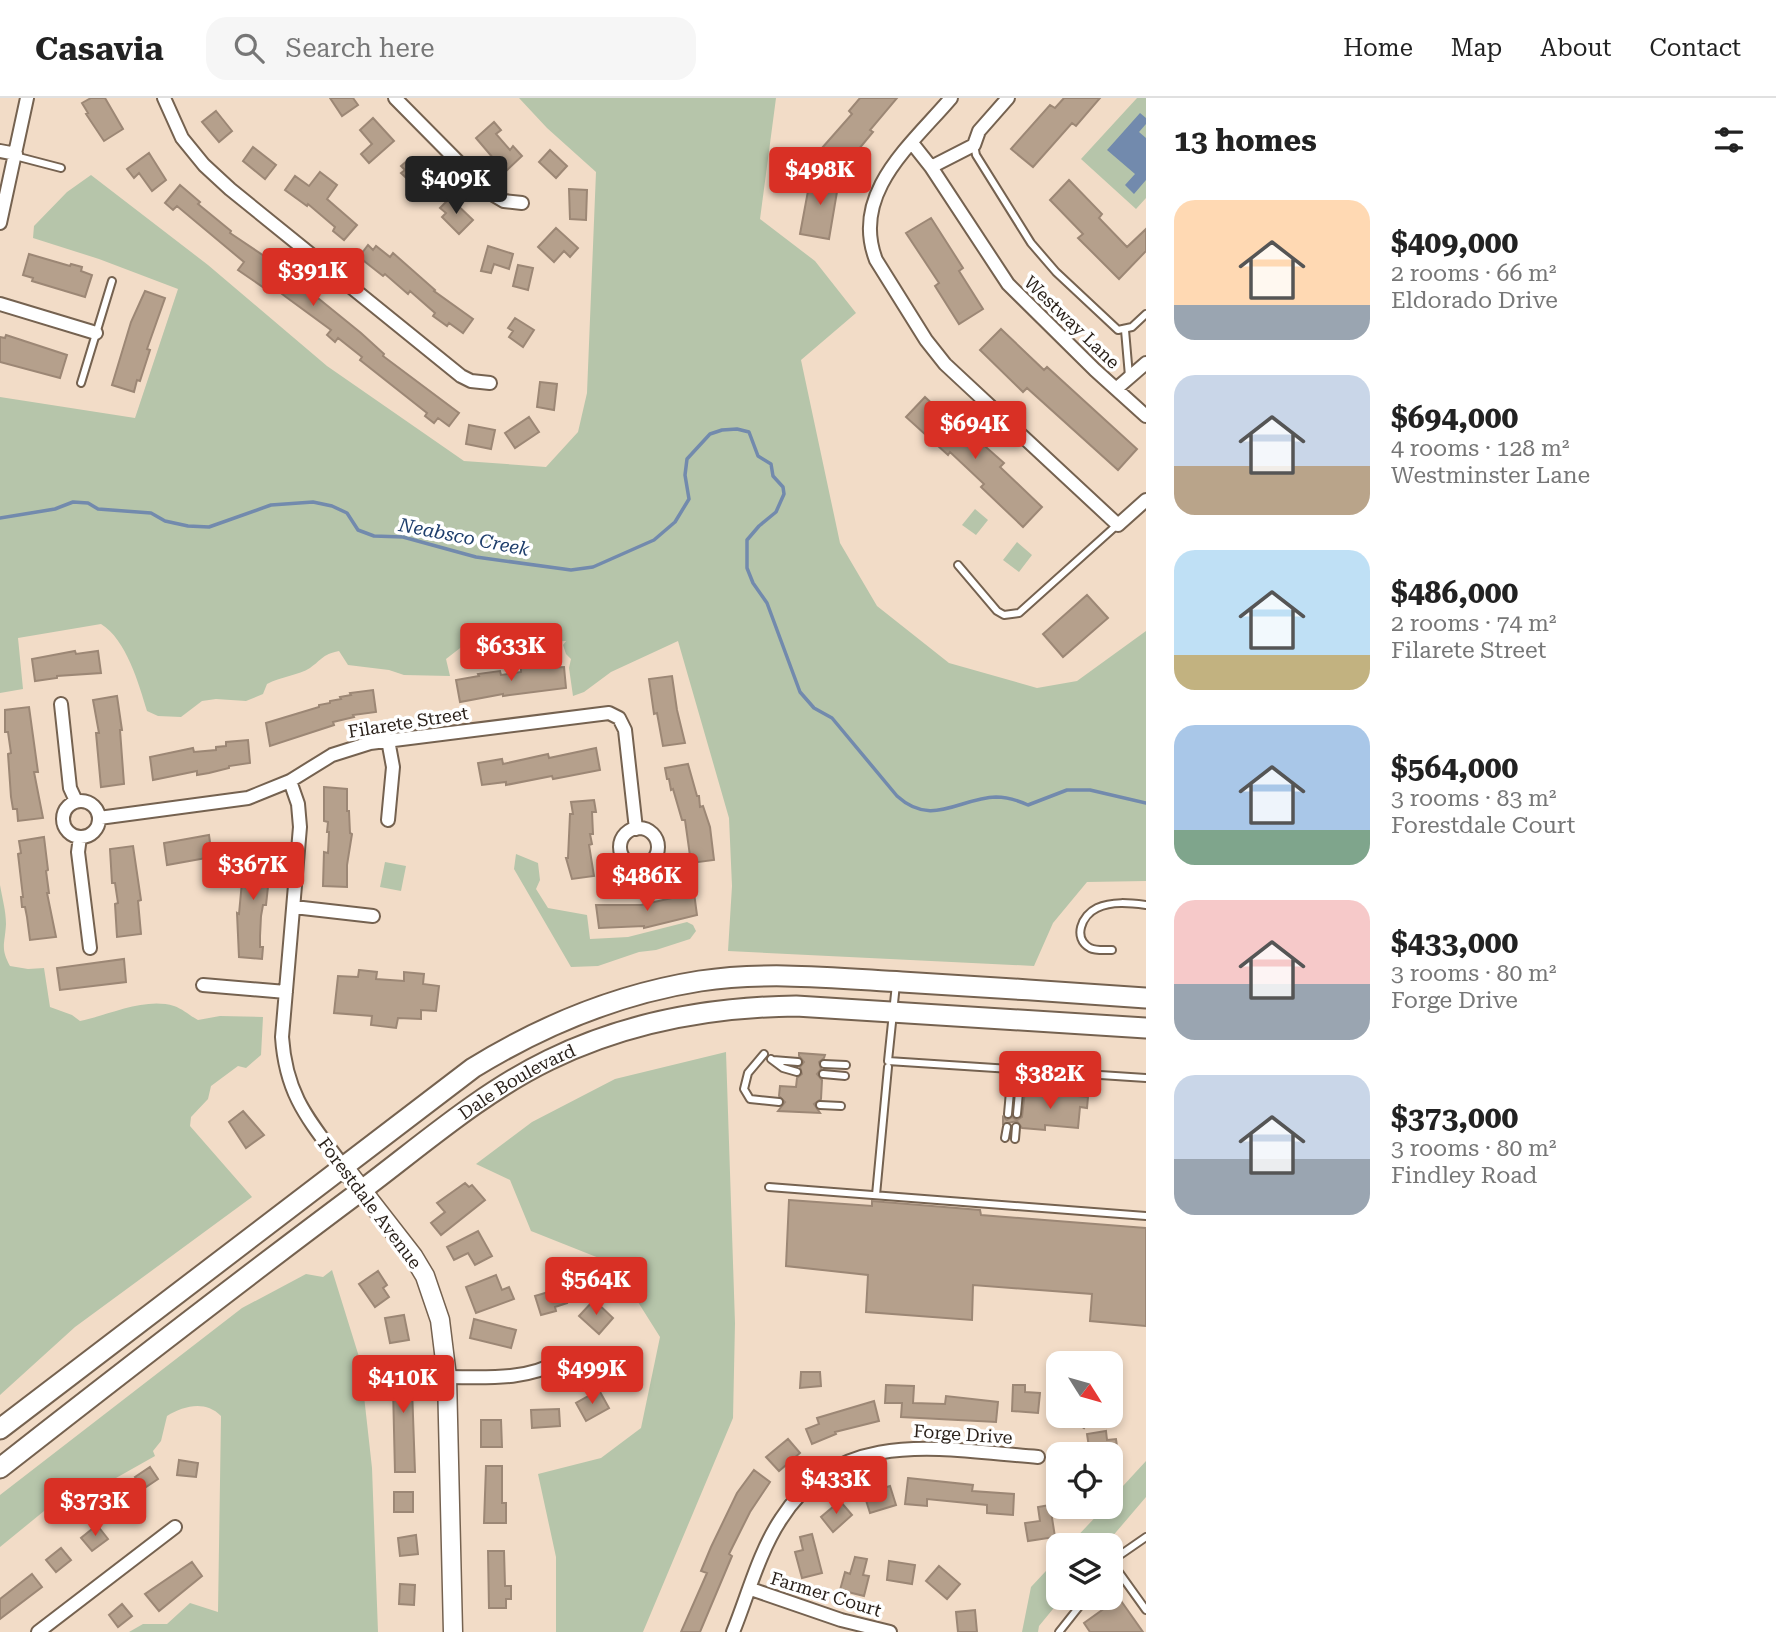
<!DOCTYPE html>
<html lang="en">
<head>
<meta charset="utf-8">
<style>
	:root { --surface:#fff; --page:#f6f6f6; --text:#222; --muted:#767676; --line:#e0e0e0; --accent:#d93025 }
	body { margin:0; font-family:"Roboto Serif",serif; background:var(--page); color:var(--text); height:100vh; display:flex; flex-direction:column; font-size:26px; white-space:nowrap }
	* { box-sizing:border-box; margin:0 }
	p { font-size:23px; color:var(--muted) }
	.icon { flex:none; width:38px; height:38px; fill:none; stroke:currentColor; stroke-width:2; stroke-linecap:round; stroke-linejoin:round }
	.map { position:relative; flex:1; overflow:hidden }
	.side { display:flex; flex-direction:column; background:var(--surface); width:630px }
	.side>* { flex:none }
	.needle { width:46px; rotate:127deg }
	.fabs { position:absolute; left:1046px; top:1253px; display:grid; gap:14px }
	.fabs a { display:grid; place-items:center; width:77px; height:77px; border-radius:14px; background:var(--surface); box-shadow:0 4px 10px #0003; font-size:35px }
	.price { position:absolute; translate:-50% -60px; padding:0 16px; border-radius:7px; background:var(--accent); color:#fff; font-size:23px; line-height:46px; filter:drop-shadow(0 2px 4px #0008) }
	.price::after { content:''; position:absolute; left:50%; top:42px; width:21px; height:16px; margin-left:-10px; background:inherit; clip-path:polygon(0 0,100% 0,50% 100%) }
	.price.active { background:#222; color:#fff }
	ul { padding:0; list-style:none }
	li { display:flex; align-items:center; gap:21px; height:175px; padding:0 28px }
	li span { display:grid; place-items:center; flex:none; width:196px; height:140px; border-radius:21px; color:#555 }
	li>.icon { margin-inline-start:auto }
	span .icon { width:84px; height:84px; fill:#fffc; stroke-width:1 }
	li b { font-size:30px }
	h2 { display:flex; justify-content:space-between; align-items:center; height:84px; padding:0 28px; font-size:30px }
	header { display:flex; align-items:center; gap:42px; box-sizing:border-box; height:98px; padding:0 35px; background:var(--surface); border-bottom:2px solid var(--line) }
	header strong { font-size:33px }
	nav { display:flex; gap:38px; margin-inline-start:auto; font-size:24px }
	.search { width:490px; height:63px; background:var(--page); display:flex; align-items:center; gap:18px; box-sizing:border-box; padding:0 24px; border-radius:21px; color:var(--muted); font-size:26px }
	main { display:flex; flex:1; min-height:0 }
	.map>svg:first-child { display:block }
</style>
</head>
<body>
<header>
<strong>Casavia</strong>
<div class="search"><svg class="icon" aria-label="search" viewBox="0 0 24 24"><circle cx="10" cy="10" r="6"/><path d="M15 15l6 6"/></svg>Search here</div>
<nav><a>Home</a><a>Map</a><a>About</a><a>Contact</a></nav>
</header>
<main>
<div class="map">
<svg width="1146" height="1534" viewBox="0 0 1146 1534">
	<rect width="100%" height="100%" fill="#f2dcc7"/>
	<path fill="#b6c5aa" d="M519,0H776L760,121L815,163L856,215L801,262L840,445L877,508L949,565L1037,590L1077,583L1146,533V783L1087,784L1053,825L1034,868L728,853L732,788L729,720L678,543L611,574L584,594L573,598L569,570L571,561L566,556L563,547L566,543L464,547L446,561L450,578L404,577L389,572L348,567L339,553C321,557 323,561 310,570C299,577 280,579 267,586L263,596L246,603L216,601L202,603L181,619L158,618L147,613C139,586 126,541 101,526L18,540L23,591L0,595V299L135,320L178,191L99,161L33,140L34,128L67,94L91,77L208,167L327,268L464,363L546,369L578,334L587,295L596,74L547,30Z
		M1137,0H1146V100L1136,111L1081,61Z
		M975,411L988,422L976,437L962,427Z
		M1017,444L1032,457L1019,474L1003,462Z
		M516,756L538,765L540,782L536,791L548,810L587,817L590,841L628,839L687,824L693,827L696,833L690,841L656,852L639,854L598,868L571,869L514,771Z
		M385,764L406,768L401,793L380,789Z
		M0,787C2,799 6,813 6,826C5,846 0,850 10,868L28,871L44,870L50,909L72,917L80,923C109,917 145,899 174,908C183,911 190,918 198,922L220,918L263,919L261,957L246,970L238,968L211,988L208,1001L191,1019L190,1028L252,1099L75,1229L0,1297Z
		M726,954L735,1225L733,1320L643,1534H556V1459L538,1376L601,1360L641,1330L660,1239L614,1166L531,1133L510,1082L476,1066L532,1024L615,981Z
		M332,1172L360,1262L372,1370L378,1534H129L143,1526H167L190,1505L218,1514L221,1318C205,1302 184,1308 167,1318L161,1343L153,1353L155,1358L116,1380L113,1392L99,1407L100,1415H88L79,1422L49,1409L0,1449V1397L242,1210L306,1176L323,1179Z
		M1146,1363V1399L1105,1447H1069L1105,1409H1111V1401Z
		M1059,1459V1500H1062L1039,1528L1038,1534H1022L1031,1489Z"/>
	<path fill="#728aad" d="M1140,15L1146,20V26L1139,34L1146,40V82L1134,96L1125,87L1135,76L1107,52Z"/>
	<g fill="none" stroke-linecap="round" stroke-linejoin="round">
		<path stroke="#728aad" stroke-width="3.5" d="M0,420L55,411L73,404L88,405L98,411L151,415L165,423L188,428L209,429L271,407L313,404L332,408L347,415L358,432L374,438L403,439L476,459L571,472L593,469L654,442L675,424L689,401L685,377L687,361L698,349L710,336L722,332L737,331L749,334L758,358L771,366L773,378L783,389L784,396L776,414L759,428L747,442V470L753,485L767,505L800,594L814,610L832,620L897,698C932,730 959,700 996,699C1008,699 1017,702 1028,707L1067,692H1090L1146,705"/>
	</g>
	<path fill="#b5a08c" stroke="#9c8775" stroke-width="2" d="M91,0H105L123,31L104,43L86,16L88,15L82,5Z
		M330,0H353L358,7L342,18Z
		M860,0H897L870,32L873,34L844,69L822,50L852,16L849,13Z
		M1064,0H1100L1076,28L1072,25L1033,69L1011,51L1050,7L1055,10Z
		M216,13L232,33L219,44L202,24Z
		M373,20L394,43L369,65L361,56L372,46L360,32Z
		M494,24L501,32L496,36L510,52L513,48L522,58L505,74L476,40Z
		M253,49L276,67L265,81L243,63Z
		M550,52L567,68L556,80L539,64Z
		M149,55L166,82L152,93L139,75L134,80L127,71Z
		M409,61L429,81L418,91L401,75L405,72L401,68Z
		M320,74L337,87L327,101L357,127L344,142L333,133L335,129L308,106L307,108L285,92L295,78L309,88Z
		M811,77L839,82L829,141L800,136Z
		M1069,82L1102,116L1099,120L1127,149L1146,131V153L1119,181L1078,140L1083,136L1050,102Z
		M180,87L200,104L198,106L231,133L230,135L276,166L361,235L384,256L383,258L459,315L449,328L438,320L434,325L425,318L427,315L360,262L362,259L338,240L335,244L327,237L331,232L286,199L273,189L270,194L238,172L244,164L177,108L173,112L165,105Z
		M569,91L587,92L586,122L570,121Z
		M450,100L473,122L459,136L442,119L446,115L440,110Z
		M931,120L963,170L959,173L983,211L959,226L935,188L939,185L906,135Z
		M556,130L578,150L570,159L564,153L554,164L538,149Z
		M368,147L373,152L376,148L390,159L393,155L435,192L434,193L473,221L463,235L449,225L447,228L433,218L435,215L410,193L408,196L385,176L383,178L359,159Z
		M488,148L513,156L509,171L494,166L491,175L481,173Z
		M29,156L70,168L71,166L82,169L81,173L92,177L85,199L32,183L33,180L23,177Z
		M518,167L533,170L528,192L513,188Z
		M145,193L165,200L147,251L150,252L140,283L137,282L134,294L112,287L131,224Z
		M515,220L534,232L523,249L509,239L513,233L508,230Z
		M1001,231L1044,272L1047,269L1137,351L1118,372L1027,290L1023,294L980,252Z
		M6,237L67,257L60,280L0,264V239L5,240Z
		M540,284L557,286L554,312L537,309Z
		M925,299L966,337L969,334L1004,365L1000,369L1042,409L1023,429L981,389L984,386L950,354L948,357L906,319Z
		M529,319L539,334L515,350L505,335Z
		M469,327L495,332L491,351L466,346Z
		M1087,497L1108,520L1063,559L1043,536Z
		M75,553L76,556L98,553L101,575L57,578V580L35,583L32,561Z
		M542,568L543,570L564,569L566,590L503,598V596L460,604L456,582L479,578L478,576L500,573L501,577L521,574V570Z
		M672,578L677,612L685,645L663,648L657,615L654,616L649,581Z
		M373,592L376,614L353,617L354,619L333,624L334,627L270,648L266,625L319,609V607L330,605V603L341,601L340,599L351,597L350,595Z
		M117,598L122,632H120L124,686L101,689L96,635H99L93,602Z
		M29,609L38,674H34L43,720L18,723L17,711H13L11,699L8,656L11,655L8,634H5V612Z
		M248,642L250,665L229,668V670L209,675L197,677V673L153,682L150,659L193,650L194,654L216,652V649L226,648V644Z
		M596,650L600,672L553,681L552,678L506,687V684L482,687L478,665L502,661L503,666L548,656L549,660Z
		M688,666L697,698H699L700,709L703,708L710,729L714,762L691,765L685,722H682L673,691L671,692L669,681H667L665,670Z
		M324,689L347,691V713H349L350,735L352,736L347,767V789L323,788L324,754L328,755L329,734H327L328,724L324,723Z
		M594,702L596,714H592L593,736H590L592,746L589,747L594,778L572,781L566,760H568L570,716H573L571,704Z
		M209,737L212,759L167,767L164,745Z
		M44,739L48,772L46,773L49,795H47L56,839L30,842L27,819L25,809H22L21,799H23L18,756L21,755L19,743Z
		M133,748L141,802L138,803L141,836L117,839L115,806L118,805L115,785H112L110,751Z
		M248,749L272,752L266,807H263L261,818L260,838V849H263L262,861L239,859L237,815L239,816L244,762L247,763Z
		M694,795L697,817L644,830V828L599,830L596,807H641Z
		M124,861L126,884L60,892L57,870Z
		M359,872L377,874L376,881L404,883V874L424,876L423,886L439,888L436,913L421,912V921L398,920L396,930L371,927L372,918L334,915L338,878L358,879Z
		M799,955L825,957L824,960L819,964L821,971L817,976L822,982L821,1001L814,1006L820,1015L778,1013L785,1004L779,998L780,988L796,989L797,980L802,976L800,969L804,964L799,958Z
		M1025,993L1088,999L1087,1010L1080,1009L1078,1030L1045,1027V1032L1022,1030L1017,1023L1003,1026V1019L1007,1022L1012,1019L1017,1022L1022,1019Z
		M243,1013L264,1037L246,1050L229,1024Z
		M465,1085L469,1089L472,1087L485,1102L441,1137L431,1125L445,1114L437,1105Z
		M789,1102L872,1108V1103L980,1112L981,1117L1146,1130V1228L1090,1223L1092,1196L973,1187L972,1222L866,1214L868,1177L786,1168Z
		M478,1133L492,1158L475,1167L468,1155L454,1162L447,1149Z
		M378,1173L387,1187L383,1190L389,1199L375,1209L359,1186Z
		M496,1177L502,1192L509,1189L514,1201L476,1215L466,1189Z
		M562,1190L567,1205L555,1209L556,1213L541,1217L535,1198Z
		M594,1202L613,1220L599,1236L579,1218Z
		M404,1217L409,1242L390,1245L385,1220Z
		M474,1221L516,1232L511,1250L470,1240Z
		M613,1252L630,1255L626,1281L608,1278Z
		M411,1262L415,1374H395L393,1290H386L385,1277H392L391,1263Z
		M801,1274H820L821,1288L800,1290Z
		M886,1287L914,1288L913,1305L945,1306L946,1298L998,1304L996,1324L901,1319L902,1305H885Z
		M1013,1287H1025V1294L1040,1295L1038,1315L1012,1313Z
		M599,1292L609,1310L586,1323L576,1305Z
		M874,1303L879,1323L835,1334L836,1336L812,1346L806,1331L819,1326L817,1320Z
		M559,1311L560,1328L532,1330L531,1312Z
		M1066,1318H1092L1084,1330Z
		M481,1322H501L502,1349H481Z
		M1106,1333L1107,1342L1116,1341L1118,1356H1090L1087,1336Z
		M788,1341L800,1355L779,1373L766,1359Z
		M179,1362L198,1365L196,1379L177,1377Z
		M486,1368H502V1405H506V1425H484Z
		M150,1369L158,1381L143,1391L135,1379Z
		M754,1372L770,1384L750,1414L729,1456L732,1458L700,1534H681L707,1475L701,1473L711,1449L737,1395Z
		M908,1380L973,1387L972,1393L1014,1396L1013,1417L987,1415V1407L927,1401V1408L905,1406Z
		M890,1388L896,1407L870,1415L864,1396Z
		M127,1394L136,1406L121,1418L112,1406Z
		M394,1394H413V1414H394Z
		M840,1403L852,1417L833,1434L821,1419Z
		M1050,1407L1055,1439L1028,1443L1025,1425L1040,1423L1038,1409Z
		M97,1427L108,1441L92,1453L81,1440Z
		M812,1436L822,1475L802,1480L795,1454L803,1452L800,1439Z
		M416,1437L418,1456L400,1458L398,1440Z
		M61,1450L71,1462L56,1474L46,1462Z
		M488,1453H504L505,1488H511V1501H506V1510H489Z
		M855,1459L867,1461L863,1477L869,1478L864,1498L840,1492L845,1474L850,1476Z
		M889,1463L915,1467L912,1486L887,1482Z
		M192,1464L202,1478L159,1513L145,1496Z
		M939,1468L960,1486L947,1501L926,1483Z
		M32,1476L42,1489L0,1521V1501Z
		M400,1486L415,1487L414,1507L399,1506Z
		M1119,1500L1143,1534H1090L1084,1525Z
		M122,1506L132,1518L118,1529L109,1517Z
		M975,1512L977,1534H958L956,1514Z"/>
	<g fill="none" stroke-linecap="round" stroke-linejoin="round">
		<defs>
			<path id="lane" d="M974,47L976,57L1031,145L1056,174L1118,232L1132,229L1146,216
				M15,58L61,70
				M1125,232L1129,278
				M81,285L112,183
				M958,467L997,513L1004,517L1019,515L1117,427
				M1112,852C1105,852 1096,853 1090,850C1072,840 1082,817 1097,810C1112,803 1130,805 1146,807
				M896,886L888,963L1146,980
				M764,956L748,975L744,991L750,1001L779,1004
				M771,961L783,970L797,974
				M773,962L798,964
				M824,966L846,967
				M823,976L845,978
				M820,1007L841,1008
				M1008,1016L1012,971
				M1017,1016L1021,972
				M1005,1040L1007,1029
				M1015,1041L1016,1029
				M769,1089L1146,1118
				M876,1097L888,969
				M1113,1466L1146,1512
				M1112,1467L1120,1457L1146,1439
				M1059,1534L1086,1500"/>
			<path id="street" d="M164,0L182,40L204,67L230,91L461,278L471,283L490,285
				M395,0L487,93L504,103L522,105
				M951,0C912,46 850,95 876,162L926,242L945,266L1118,427L1146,402
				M912,45L931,69L1008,186L1095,272L1146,318
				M0,53L16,56
				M931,69L974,47L979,33L1008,0
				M0,125L27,0
				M0,206L96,235
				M1116,291L1146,265
				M61,606L70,690L76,703
				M290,683L298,706L300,729L282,939C286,998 309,1022 343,1068
				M63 721a18 18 0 1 1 36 0a18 18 0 1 1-36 0Z
				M99,720L248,700L290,683L332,657L370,645L609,615L619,620L625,632L636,731
				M388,722L393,669L388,642
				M620 749a19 19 0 1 1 38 0a19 19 0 1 1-38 0Z
				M80,739L78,754L90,850
				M294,809L373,818
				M203,887L286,894
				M447,1279C483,1279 527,1283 559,1263
				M751,1491L841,1522L890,1534
				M38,1534L175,1429
				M733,1534C748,1497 759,1454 781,1421C840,1327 945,1352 1038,1359"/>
			<path id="secondary" d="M343,1068L413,1158L425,1178L440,1222L447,1279L453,1534"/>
			<g id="primary">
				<path d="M0,1331L473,970C543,927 618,896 700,883C767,873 834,880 902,884C983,889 1065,894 1146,900"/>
				<path id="s1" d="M0,1370C120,1276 240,1183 362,1092C422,1047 481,995 549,962C627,924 711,909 796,908L1146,930"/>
			</g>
		</defs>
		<use href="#lane" stroke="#756250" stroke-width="10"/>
		<use href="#street" stroke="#756250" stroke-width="16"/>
		<use href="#secondary" stroke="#756250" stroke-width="21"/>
		<use href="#primary" stroke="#756250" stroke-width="23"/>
		<use href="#lane" stroke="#fff" stroke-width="6"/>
		<use href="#street" stroke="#fff" stroke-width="12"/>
		<use href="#secondary" stroke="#fff" stroke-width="18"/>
		<use href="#primary" stroke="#fff" stroke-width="19"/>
	</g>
	<g text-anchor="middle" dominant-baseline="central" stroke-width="7" stroke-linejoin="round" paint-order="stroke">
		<g font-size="18" fill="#281f18" stroke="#fff">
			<text transform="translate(1072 224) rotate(44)">Westway Lane</text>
			<text transform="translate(408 624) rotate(-9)">Filarete Street</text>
			<text stroke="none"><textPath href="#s1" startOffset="646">Dale Boulevard</textPath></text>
			<text transform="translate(370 1105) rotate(53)">Forestdale Avenue</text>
			<text transform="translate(963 1336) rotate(4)">Forge Drive</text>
			<text transform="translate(826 1496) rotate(17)">Farmer Court</text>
		</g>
		<g font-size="19" font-style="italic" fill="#1e3e6c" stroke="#fff">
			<text transform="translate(464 439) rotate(11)">Neabsco Creek</text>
		</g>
	</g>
</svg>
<div class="fabs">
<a><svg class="needle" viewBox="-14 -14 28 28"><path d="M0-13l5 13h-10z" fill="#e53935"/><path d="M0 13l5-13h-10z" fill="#767676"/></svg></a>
<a><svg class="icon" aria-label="locate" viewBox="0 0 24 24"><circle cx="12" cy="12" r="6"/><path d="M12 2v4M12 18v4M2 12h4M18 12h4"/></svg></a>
<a><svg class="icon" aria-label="layers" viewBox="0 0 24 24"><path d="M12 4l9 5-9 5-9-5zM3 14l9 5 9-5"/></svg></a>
</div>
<b class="price" style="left:820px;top:109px">$498K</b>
<b class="price active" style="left:456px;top:118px">$409K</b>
<b class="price" style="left:313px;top:210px">$391K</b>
<b class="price" style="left:975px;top:363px">$694K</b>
<b class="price" style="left:511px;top:585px">$633K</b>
<b class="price" style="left:253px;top:804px">$367K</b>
<b class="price" style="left:647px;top:815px">$486K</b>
<b class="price" style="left:1050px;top:1013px">$382K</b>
<b class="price" style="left:596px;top:1219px">$564K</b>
<b class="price" style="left:592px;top:1308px">$499K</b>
<b class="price" style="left:403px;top:1317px">$410K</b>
<b class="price" style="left:836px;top:1418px">$433K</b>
<b class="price" style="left:95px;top:1440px">$373K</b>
</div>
<section class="side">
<h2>13 homes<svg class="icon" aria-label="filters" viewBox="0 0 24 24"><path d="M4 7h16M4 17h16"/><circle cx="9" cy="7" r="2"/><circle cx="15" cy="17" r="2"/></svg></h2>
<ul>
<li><span style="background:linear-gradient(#ffd9b3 75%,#9aa5b1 0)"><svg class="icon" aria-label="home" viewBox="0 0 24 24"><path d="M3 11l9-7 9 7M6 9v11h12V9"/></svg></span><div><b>$409,000</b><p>2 rooms · 66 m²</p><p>Eldorado Drive</p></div></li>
<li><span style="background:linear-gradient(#c9d6e8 65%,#b9a48a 0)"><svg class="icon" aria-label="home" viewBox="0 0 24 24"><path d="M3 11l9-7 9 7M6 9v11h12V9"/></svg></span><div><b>$694,000</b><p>4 rooms · 128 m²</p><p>Westminster Lane</p></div></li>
<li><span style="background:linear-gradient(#bfe0f5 75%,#c2b280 0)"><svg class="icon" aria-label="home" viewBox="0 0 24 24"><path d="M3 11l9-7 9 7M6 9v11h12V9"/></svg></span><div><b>$486,000</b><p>2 rooms · 74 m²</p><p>Filarete Street</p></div></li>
<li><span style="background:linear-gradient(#a9c7e8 75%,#7fa58c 0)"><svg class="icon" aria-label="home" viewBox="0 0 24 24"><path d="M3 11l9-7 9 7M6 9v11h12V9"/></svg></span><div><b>$564,000</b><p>3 rooms · 83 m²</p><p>Forestdale Court</p></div></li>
<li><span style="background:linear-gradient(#f6c9c9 60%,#9aa5b1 0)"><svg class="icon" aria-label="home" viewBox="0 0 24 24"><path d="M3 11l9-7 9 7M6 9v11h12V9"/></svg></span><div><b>$433,000</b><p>3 rooms · 80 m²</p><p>Forge Drive</p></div></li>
<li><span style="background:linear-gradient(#c9d6e8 60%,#9aa5b1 0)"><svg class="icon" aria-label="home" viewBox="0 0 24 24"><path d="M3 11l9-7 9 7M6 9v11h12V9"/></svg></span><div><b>$373,000</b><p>3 rooms · 80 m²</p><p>Findley Road</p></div></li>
</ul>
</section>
</main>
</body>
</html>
